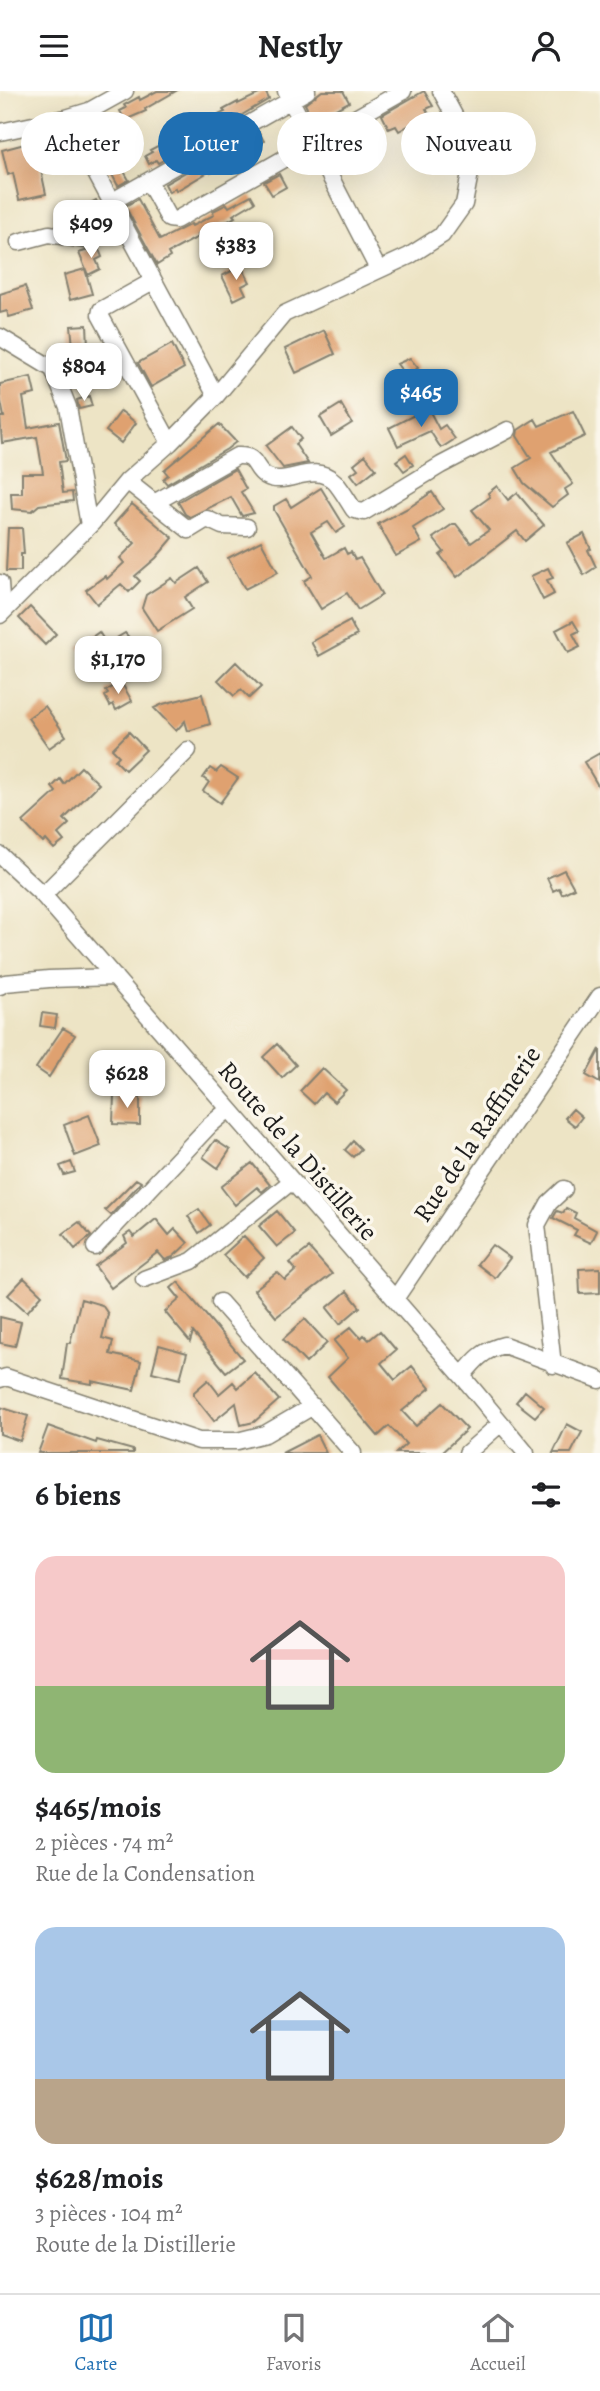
<!DOCTYPE html>
<html lang="fr">
<head>
<meta charset="utf-8">
<style>
	:root { --surface:#fff; --page:#f6f6f6; --text:#202124; --muted:#757577; --line:#e0e0e0; --accent:#1f6fb2 }
	body { margin:0; font-family:Alegreya,serif; background:var(--page); color:var(--text); height:100vh; display:flex; flex-direction:column; font-size:26px; white-space:nowrap }
	* { box-sizing:border-box; margin:0 }
	p { font-size:23px; color:var(--muted) }
	.icon { flex:none; width:38px; height:38px; fill:none; stroke:currentColor; stroke-width:2; stroke-linecap:round; stroke-linejoin:round }
	.map { position:relative; height:1362px; overflow:hidden }
	.sheet { display:flex; flex-direction:column; background:var(--surface); flex:1 }
	.sheet>* { flex:none }
	.guide { position:absolute; left:21px; top:21px; width:558px; height:63px; display:flex; gap:14px }
	.price { position:absolute; translate:-50% -60px; padding:0 16px; border-radius:14px; background:#fff; color:#222; font-size:23px; line-height:46px; filter:drop-shadow(0 2px 4px #0008) }
	.price::after { content:''; position:absolute; left:50%; top:42px; width:21px; height:16px; margin-left:-10px; background:inherit; clip-path:polygon(0 0,100% 0,50% 100%) }
	.price.selected { background:var(--accent); color:#fff }
	ul { padding:0; list-style:none }
	li { display:grid; align-content:center; gap:14px; height:371px; padding:0 35px }
	li span { display:grid; place-items:center; height:217px; border-radius:21px; color:#555 }
	li>.icon { margin-inline-start:auto }
	span .icon { width:126px; height:126px; fill:#fffc; stroke-width:1 }
	li b { font-size:30px }
	h2 { display:flex; justify-content:space-between; align-items:center; height:84px; padding:0 35px; font-size:30px }
	.chip { padding:0 24px; border-radius:32px; background:var(--surface); box-shadow:0 7px 28px #0002; font-size:24px; line-height:63px }
	.chip.selected { background:var(--accent); color:#fff }
	header { display:flex; justify-content:space-between; align-items:center; height:91px; padding:0 35px; background:var(--surface); font-size:32px; font-weight:700 }
	.menu { display:flex; justify-content:space-around; align-items:center; height:98px; border-top:2px solid var(--line); background:var(--surface); font-size:19px; color:var(--muted) }
	.menu a { display:grid; justify-items:center; gap:4px }
	.menu .selected { color:var(--accent) }
	.map>svg:first-child { display:block }
</style>
</head>
<body>
<header><svg class="icon" aria-label="menu" viewBox="0 0 24 24"><path d="M4 6h16M4 12h16M4 18h16"/></svg>Nestly<svg class="icon" aria-label="person" viewBox="0 0 24 24"><circle cx="12" cy="8" r="4"/><path d="M4 21q1-7 8-7t8 7"/></svg></header>
<div class="map">
<svg width="600" height="1362" viewBox="0 0 600 1362">
	<rect width="100%" height="100%" fill="#fbf7ec"/>
	<filter id="ink" filterUnits="userSpaceOnUse"><feTurbulence type="fractalNoise" baseFrequency=".0143" numOctaves="2"/><feDisplacementMap in="SourceGraphic" scale="14" xChannelSelector="R" yChannelSelector="G"/><feConvolveMatrix kernelMatrix="1 2 1 2 8 2 1 2 1" color-interpolation-filters="sRGB"/></filter>
	<filter id="wash" filterUnits="userSpaceOnUse"><feTurbulence type="fractalNoise" baseFrequency=".00686" numOctaves="4" result="noise"/><feDisplacementMap in="SourceGraphic" scale="28" xChannelSelector="R" yChannelSelector="G"/><feGaussianBlur stdDeviation="1.57" result="paint"/><feColorMatrix in="noise" values="0 0 0 0 0 0 0 0 0 0 0 0 0 0 0 0 0 1.4 0 .05"/><feComposite in="paint" operator="in"/></filter>
	<g filter="url(#wash)">
		<rect width="100%" height="100%" fill="#ede4c5"/>
		<g id="blocks">
			<path fill="#dfa170" d="M157,0H176L145,18L146,20L125,29L120,20L126,17L124,14L139,6L140,9Z
				M265,0L269,8L230,31L229,30L207,41L208,44L194,52L193,50L170,61L172,64L158,72L156,69L149,73L145,65L152,61L150,59L165,51L166,53L188,41L187,39L225,21L223,19L238,11V13Z
				M322,0H343L349,11L319,27L316,22L311,25L305,13Z
				M424,0L433,15L426,18L429,23L399,40L396,35L389,38L382,24Z
				M259,41L264,50L258,53L259,55L225,72L226,74L211,82L210,80L176,100L175,97L169,101L165,93L252,43Z
				M103,43L129,89L118,95L106,72L103,74L90,50Z
				M36,50L43,75H40L46,103L19,109L13,82L8,84L2,59Z
				M279,83L286,96L272,104L264,91Z
				M251,104L255,111L233,124L235,126L228,130L197,144L198,146L168,162L170,166L157,174L125,115L138,108L160,149L191,133L192,135L214,124L213,120L227,113L229,116Z
				M96,109L107,131L91,136L81,117Z
				M98,156L102,166L96,169L100,178L88,184L79,162Z
				M241,175L250,191L242,195L246,203L234,209L222,185Z
				M85,178L92,203L70,209L64,184Z
				M25,195L33,219L9,226L7,220L0,222V203Z
				M87,234L88,255L73,256L71,235Z
				M324,239L335,263L296,282L285,258Z
				M172,253L184,277L151,296L138,272Z
				M410,267L418,277L406,285L397,273Z
				M411,281L419,292L411,298L403,287Z
				M31,286L35,303L23,306L28,337L59,331L66,370L59,371L63,402L72,401L73,410L39,414L32,420L12,418L11,402H22V382H43L37,346L2,352L0,326H4L0,306V293Z
				M89,305L92,315L79,318L77,309Z
				M341,313L352,332L331,345L320,326Z
				M428,317L439,338L445,334L455,348L441,357L430,340L398,355L389,337Z
				M121,320L136,332L121,352L106,340Z
				M573,320L585,345L551,361L573,393L565,398L568,404L552,416L524,392L515,377L531,367L517,345L518,339L535,328L539,335Z
				M219,333L236,351L227,358L167,393L163,388L168,384L164,379Z
				M292,336L301,348L295,353L308,372L283,377L266,355Z
				M406,363L413,374L404,380L396,370Z
				M365,364L376,378L358,392L351,383L358,378L354,373Z
				M235,378L246,398L241,401L254,422L242,425L231,406L190,426L185,423L178,411Z
				M497,395L508,409L517,402L544,434L525,450L517,440L457,486L440,464L444,461L433,447L453,433H456L471,452L489,439L472,419L490,406L488,402Z
				M321,397L345,436L336,442L328,431L311,441L326,467L344,457L347,463L351,461L355,469L360,467L382,504L358,519L347,502L321,518L304,490L312,485L274,419V415L286,408L291,416Z
				M432,401L443,418L413,437L421,451L396,465L378,433L410,416Z
				M132,413L173,447L156,467L135,485L140,490L129,501L121,493L97,513L86,499L105,485L107,488L124,472L120,467L135,452L114,433Z
				M8,437H22L24,463H21V480H6Z
				M584,443L591,458L588,459L596,476L584,484L567,452Z
				M261,450L278,481L245,498L228,467Z
				M199,477L208,491L185,506L192,518L157,540L142,517L146,504L172,487L176,492Z
				M548,477L553,487L547,489L554,503L543,509L531,485Z
				M30,516L56,543L45,554L19,527Z
				M350,530L357,544L319,565L311,551Z
				M573,530L579,540L573,543L580,556L568,562L556,539Z
				M99,541L111,560L90,574L78,556Z
				M125,542L135,553L124,561L115,548Z
				M236,571L261,596L249,607L241,599L234,605L218,589Z
				M121,591L132,610L116,619L113,613L110,615L105,605L108,603L106,600Z
				M202,603L210,633L188,640L185,630L176,640L154,617L163,613Z
				M45,615L66,645L49,657L28,627Z
				M129,641L146,659L125,679L115,669L119,665L112,658Z
				M600,662V698L584,671Z
				M81,676L99,693L64,728L69,733L58,743L64,750L54,758L46,749L43,752L23,731L56,701L52,696L60,688L64,693Z
				M221,676L238,687L220,712L203,700L209,691L203,687L210,677L216,681Z
				M564,779L574,797L562,803L559,797L553,800L547,787Z
				M42,922L57,924L55,937L40,935Z
				M63,937L75,944L49,986L36,977Z
				M277,953L296,974L282,987L263,966Z
				M600,958V992L586,984Z
				M322,977L346,999L334,1011L324,1002L314,1013L300,1000Z
				M114,1003L140,1004V1034L113,1033Z
				M573,1018L582,1026L575,1035L565,1027Z
				M89,1024L101,1055L75,1065L64,1034Z
				M215,1049L230,1059L218,1077L203,1066Z
				M353,1050L361,1058L353,1066L345,1059Z
				M71,1071L75,1081L64,1084L60,1075Z
				M252,1072L270,1094L262,1101L257,1096L235,1114L221,1096Z
				M136,1088L141,1091L111,1124L105,1119Z
				M566,1117L576,1122L574,1127L597,1140L591,1152L574,1144L577,1139L553,1127L557,1120L563,1122Z
				M199,1118L210,1134L199,1142L188,1125Z
				M277,1120L295,1142L277,1156L259,1135Z
				M156,1128L169,1144L175,1138L188,1152L173,1166L165,1169L158,1161L111,1197L95,1175L127,1152L124,1145L130,1141L134,1146Z
				M79,1131L91,1145L75,1158L63,1143Z
				M244,1145L264,1167L244,1186L223,1164Z
				M492,1154L510,1167L495,1187L477,1173Z
				M309,1157L332,1183L276,1226L254,1199L277,1181L285,1189L296,1179L290,1172Z
				M600,1177V1202L580,1203L579,1178Z
				M24,1187L42,1204L27,1221L8,1204Z
				M178,1191L243,1268L226,1281L193,1241L190,1251L165,1221L180,1208L171,1197Z
				M347,1200L360,1216L340,1233L327,1217Z
				M81,1208L102,1214L108,1223L102,1247L113,1250L110,1263L141,1270L134,1299L92,1290V1293L62,1288L67,1252H70Z
				M0,1226L21,1231L15,1255L0,1252Z
				M305,1228L327,1252L306,1272L283,1248Z
				M351,1236L361,1247L364,1244L369,1249L380,1240L396,1259L381,1272L395,1289L412,1275L430,1297L402,1320L416,1335L442,1312L467,1338L441,1362H396L406,1353L389,1335L378,1345L328,1286L348,1267L334,1250Z
				M159,1254L187,1262L180,1288L152,1281Z
				M255,1282L279,1309L254,1331L241,1334L236,1312L214,1330L194,1305V1301L208,1289L219,1303L233,1291L238,1297Z
				M525,1300L544,1316L535,1326L516,1311Z
				M0,1316L28,1325L20,1350L0,1343Z
				M567,1333L582,1341L571,1362H553Z
				M48,1335L96,1352L97,1349L133,1359V1362H38Z
				M317,1344L326,1362H282Z"/>
		</g>
	</g>
	<g filter="url(#ink)">
		<use href="#blocks" fill-opacity="0" stroke="#848070" stroke-width="2"/>
		<g fill="none" stroke-linecap="round" stroke-linejoin="round">
			<defs>
				<path id="minor" d="M286,0L378,178
					M66,27L216,305
					M0,41L66,27L89,20L125,0
					M148,90L169,128L176,129L403,0
					M111,111L307,0
					M19,151L49,143L87,149L125,136
					M153,190L101,219L100,224L170,352
					M0,246L53,278L68,316L89,434
					M127,390L189,439L207,428L222,435L247,436
					M154,412L237,365C259,364 252,377 266,385C287,397 312,369 335,391C342,399 348,410 354,419L364,421L441,374L508,339
					M0,492L2,522
					M0,524L93,431L127,390L170,352L216,305L284,223L409,165L442,144L464,113L471,77L461,37L441,0
					M0,764L43,804L462,1285L526,1362
					M43,804L188,659
					M0,895L5,892L49,888L115,886
					M95,1156L209,1035L229,1018
					M144,1188L192,1170L292,1090
					M395,1208L600,905
					M220,1211L353,1362
					M553,1274L537,1134L549,1112L564,1098
					M462,1285C475,1269 483,1259 504,1254L600,1289
					M0,1288L6,1286L199,1350H237L265,1343L313,1315
					M467,1362L501,1332"/>
			</defs>
			<use href="#minor" stroke="#848070" stroke-width="19"/>
			<use href="#minor" stroke="#fff" stroke-width="16"/>
		</g>
	</g>
	<g text-anchor="middle" dominant-baseline="central" stroke-width="7" stroke-linejoin="round" paint-order="stroke">
		<g font-size="26" fill="#1c1c1c" stroke="#fbf7ec">
			<text transform="translate(477 1043) rotate(-56)">Rue de la Raffinerie</text>
			<text transform="translate(298 1060) rotate(49)">Route de la Distillerie</text>
		</g>
	</g>
</svg>
<b class="price" style="left:91px;top:169px">$409</b>
<b class="price" style="left:236px;top:191px">$383</b>
<b class="price" style="left:84px;top:312px">$804</b>
<b class="price selected" style="left:421px;top:338px">$465</b>
<b class="price" style="left:118px;top:605px">$1,170</b>
<b class="price" style="left:127px;top:1019px">$628</b>
<div class="guide">
<a class="chip">Acheter</a>
<a class="chip selected">Louer</a>
<a class="chip">Filtres</a>
<a class="chip">Nouveau</a>
</div>
</div>
<section class="sheet">
<h2>6 biens<svg class="icon" aria-label="filters" viewBox="0 0 24 24"><path d="M4 7h16M4 17h16"/><circle cx="9" cy="7" r="2"/><circle cx="15" cy="17" r="2"/></svg></h2>
<ul>
<li><span style="background:linear-gradient(#f6c9c9 60%,#8fb573 0)"><svg class="icon" aria-label="home" viewBox="0 0 24 24"><path d="M3 11l9-7 9 7M6 9v11h12V9"/></svg></span><div><b>$465/mois</b><p>2 pièces · 74 m²</p><p>Rue de la Condensation</p></div></li>
<li><span style="background:linear-gradient(#a9c7e8 70%,#b9a48a 0)"><svg class="icon" aria-label="home" viewBox="0 0 24 24"><path d="M3 11l9-7 9 7M6 9v11h12V9"/></svg></span><div><b>$628/mois</b><p>3 pièces · 104 m²</p><p>Route de la Distillerie</p></div></li>
</ul>
</section>
<nav class="menu">
<a class="selected"><svg class="icon" aria-label="map" viewBox="0 0 24 24"><path d="M3 6l6-2 6 2 6-2v14l-6 2-6-2-6 2zM9 4v14M15 6v14"/></svg>Carte</a>
<a><svg class="icon" aria-label="saved" viewBox="0 0 24 24"><path d="M7 4h10v16l-5-4-5 4z"/></svg>Favoris</a>
<a><svg class="icon" aria-label="home" viewBox="0 0 24 24"><path d="M3 11l9-7 9 7M6 9v11h12V9"/></svg>Accueil</a>
</nav>
</body>
</html>
